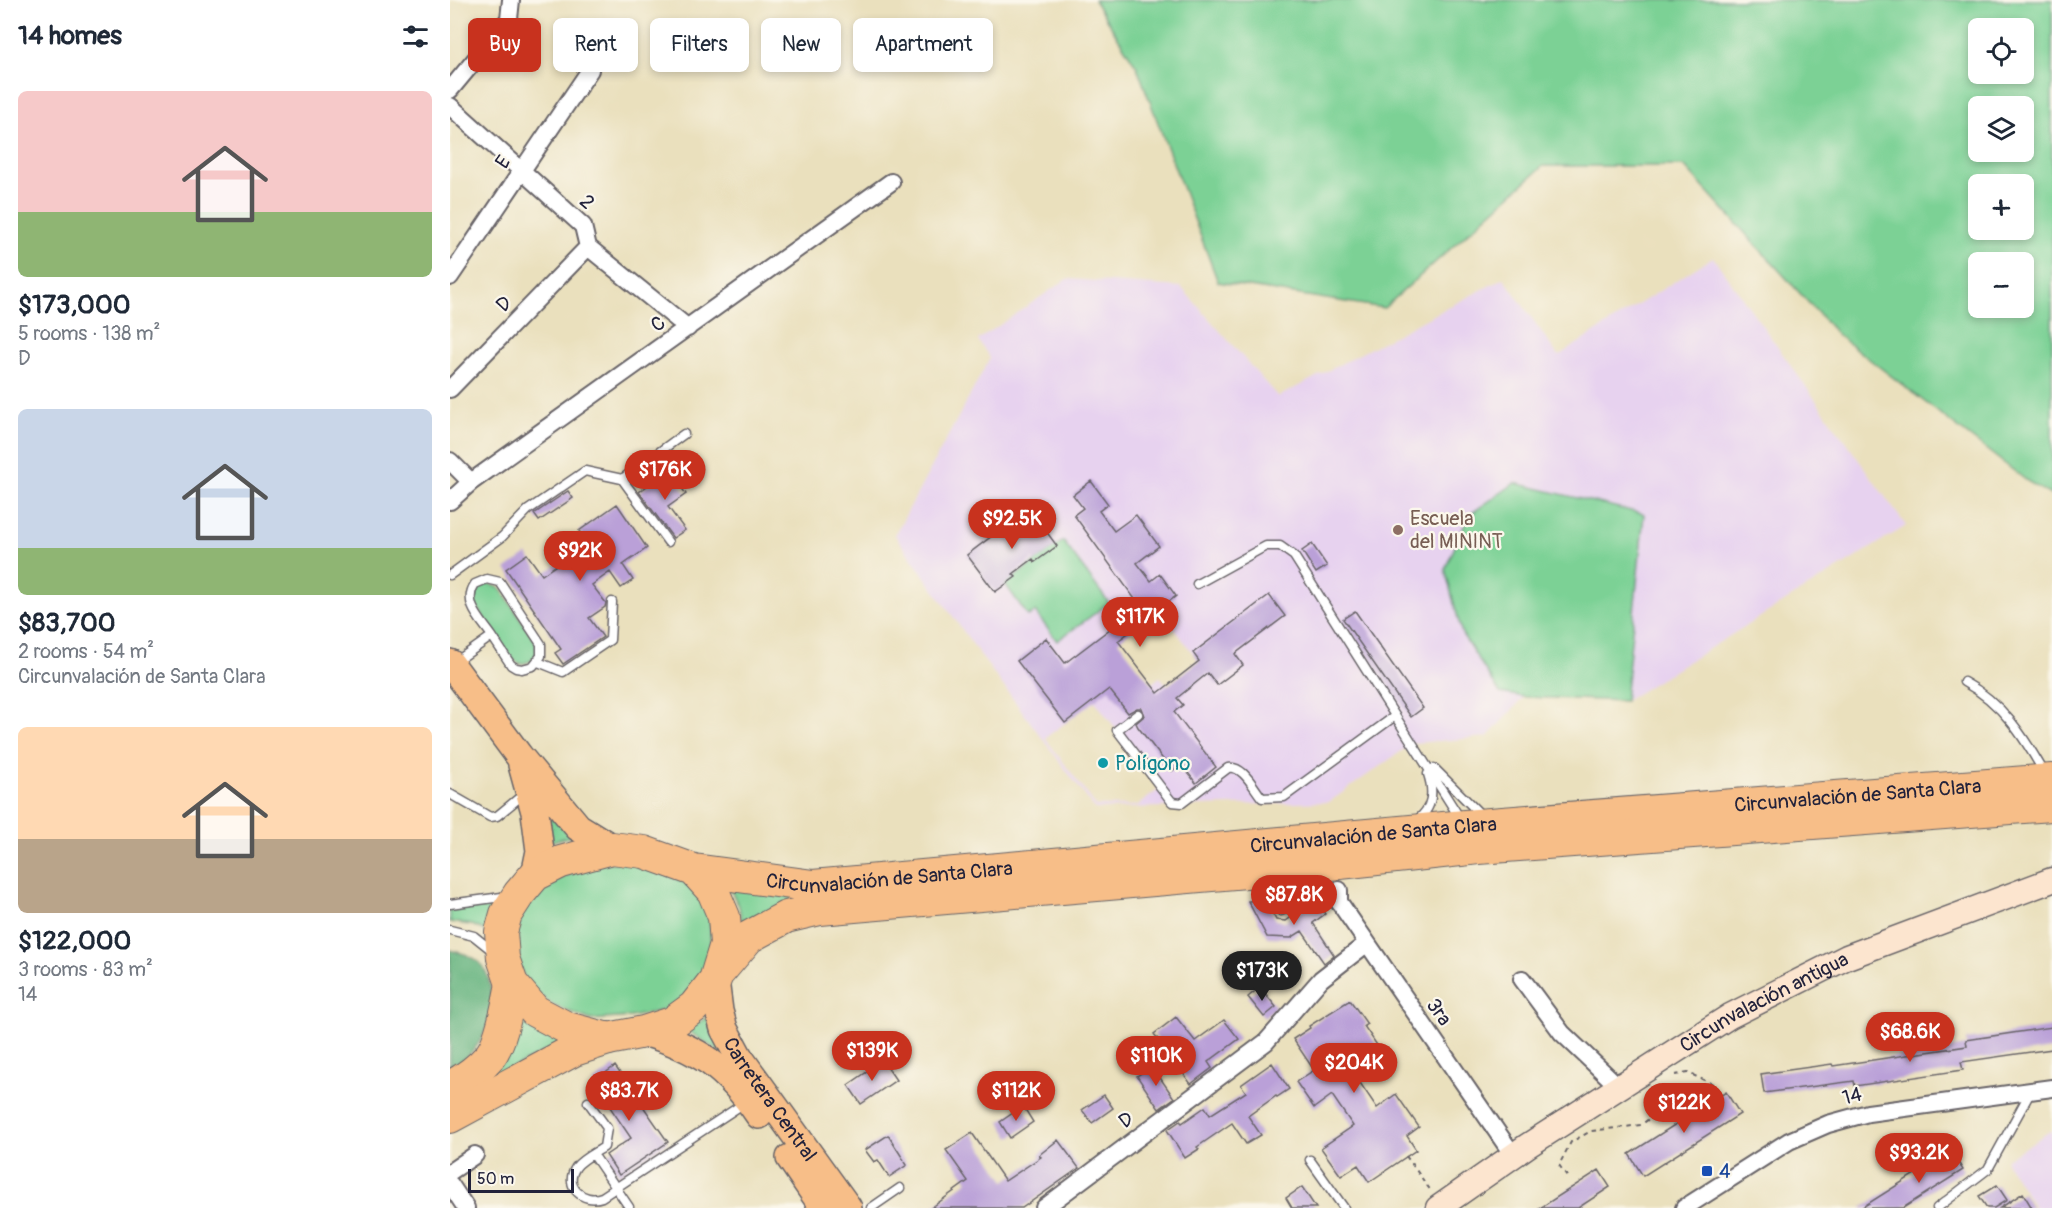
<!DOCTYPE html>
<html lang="en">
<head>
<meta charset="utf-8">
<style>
	:root { --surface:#fff; --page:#f2f2f3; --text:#1f2937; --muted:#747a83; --accent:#c8321e }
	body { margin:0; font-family:Pangolin,sans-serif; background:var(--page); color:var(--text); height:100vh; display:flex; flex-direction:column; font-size:22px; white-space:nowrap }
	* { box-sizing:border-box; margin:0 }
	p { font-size:20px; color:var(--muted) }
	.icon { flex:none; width:33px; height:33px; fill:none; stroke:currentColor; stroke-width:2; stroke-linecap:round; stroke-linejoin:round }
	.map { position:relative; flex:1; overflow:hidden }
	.sheet { display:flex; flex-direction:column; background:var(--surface); width:450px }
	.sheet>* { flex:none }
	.top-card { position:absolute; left:18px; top:18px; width:570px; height:54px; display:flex; gap:12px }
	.buttons { position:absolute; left:1518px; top:18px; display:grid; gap:12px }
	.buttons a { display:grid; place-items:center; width:66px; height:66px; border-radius:9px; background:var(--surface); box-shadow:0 3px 9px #0003; font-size:30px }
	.scale { position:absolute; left:18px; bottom:15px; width:106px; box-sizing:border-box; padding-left:6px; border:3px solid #22223b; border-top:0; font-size:16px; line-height:21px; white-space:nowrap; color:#22223b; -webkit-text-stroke:4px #fbf7ec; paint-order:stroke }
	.price { position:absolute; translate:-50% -51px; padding:0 14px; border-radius:21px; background:var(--accent); color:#fff; font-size:20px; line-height:39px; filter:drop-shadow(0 2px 3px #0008) }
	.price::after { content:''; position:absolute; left:50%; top:36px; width:18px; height:14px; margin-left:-9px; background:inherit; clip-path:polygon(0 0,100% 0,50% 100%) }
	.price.current { background:#222; color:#fff }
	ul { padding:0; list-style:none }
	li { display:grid; align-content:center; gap:12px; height:318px; padding:0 18px }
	li span { display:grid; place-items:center; height:186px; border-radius:9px; color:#555 }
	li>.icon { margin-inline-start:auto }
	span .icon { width:108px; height:108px; fill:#fffc; stroke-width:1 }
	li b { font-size:26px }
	h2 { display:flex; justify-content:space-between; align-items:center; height:72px; padding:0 18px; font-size:26px }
	.chip { padding:0 21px; border-radius:9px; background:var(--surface); box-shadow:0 3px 9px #0003; font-size:21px; line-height:54px }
	.chip.current { background:var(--accent); color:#fff }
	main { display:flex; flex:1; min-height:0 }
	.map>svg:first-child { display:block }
</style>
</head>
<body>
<main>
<section class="sheet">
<h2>14 homes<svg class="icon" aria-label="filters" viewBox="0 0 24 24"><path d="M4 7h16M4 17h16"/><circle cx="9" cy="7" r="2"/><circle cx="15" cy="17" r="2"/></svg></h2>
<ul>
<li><span style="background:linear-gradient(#f6c9c9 65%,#8fb573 0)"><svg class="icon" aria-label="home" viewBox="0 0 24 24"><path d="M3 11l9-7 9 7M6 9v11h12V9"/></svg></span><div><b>$173,000</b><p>5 rooms · 138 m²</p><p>D</p></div></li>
<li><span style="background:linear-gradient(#c9d6e8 75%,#8fb573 0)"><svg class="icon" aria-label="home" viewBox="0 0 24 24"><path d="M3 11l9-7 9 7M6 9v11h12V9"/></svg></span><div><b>$83,700</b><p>2 rooms · 54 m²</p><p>Circunvalación de Santa Clara</p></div></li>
<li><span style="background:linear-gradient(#ffd9b3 60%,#b9a48a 0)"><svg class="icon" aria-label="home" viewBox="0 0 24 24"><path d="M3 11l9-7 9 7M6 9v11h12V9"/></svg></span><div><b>$122,000</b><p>3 rooms · 83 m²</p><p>14</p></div></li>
</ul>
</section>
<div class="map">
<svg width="1602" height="1208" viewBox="0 0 1602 1208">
	<rect width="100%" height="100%" fill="#fbf7ec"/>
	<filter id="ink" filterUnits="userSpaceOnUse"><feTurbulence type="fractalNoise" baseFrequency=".0167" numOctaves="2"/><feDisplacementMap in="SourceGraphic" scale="12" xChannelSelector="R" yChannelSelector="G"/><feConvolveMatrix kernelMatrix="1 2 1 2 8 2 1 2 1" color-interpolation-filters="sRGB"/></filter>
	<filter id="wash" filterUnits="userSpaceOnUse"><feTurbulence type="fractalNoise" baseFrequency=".008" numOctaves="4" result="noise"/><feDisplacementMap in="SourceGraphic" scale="24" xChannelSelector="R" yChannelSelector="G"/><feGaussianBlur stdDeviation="1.35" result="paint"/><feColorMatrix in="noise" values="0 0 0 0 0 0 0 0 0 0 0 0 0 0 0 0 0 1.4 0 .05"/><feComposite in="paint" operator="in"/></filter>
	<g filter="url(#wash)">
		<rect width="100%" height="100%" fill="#eae0bd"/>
		<path fill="#e7d2ef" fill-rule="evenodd" d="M1263,257L1456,526L1175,701L1074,697L1037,737L963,743L879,802L645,809L534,660L445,535L540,358L528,340L617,279L731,287L828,397L1054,278L1108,356ZM709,609L749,661L718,686L710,677L701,684L668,641ZM645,701L711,788L687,806H646L595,738Z
			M1602,1130V1208H1585L1555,1160Z"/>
		<path fill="#7cd195" stroke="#4f7a68" stroke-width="1.5" fill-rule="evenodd" d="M644,0H1602V496L1577,481L1388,335L1234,166H1093L934,308L768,282L687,67ZM1528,28H1574V74H1528ZM1528,106H1574V152H1528ZM1574,184V230H1528V184ZM1574,262V308H1528V262Z
			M1065,483L1194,514L1175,701L1074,697L1050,693L1012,634L995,569L1019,515Z
			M613,541L659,603L607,641L585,612L578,616L555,584Z
			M37,583L50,588L86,642L87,653L81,661L71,664L61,659L25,605C24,593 25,588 37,583Z
			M97,813L122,836L98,842Z
			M185,862L246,887L260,911L261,961L243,988L219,1009L181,1017L141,1020L105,1006L82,990L65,960L64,933L70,913L91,887L143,863Z
			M277,884L382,893L293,933L289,906Z
			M42,903L36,931L22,925L0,922V910Z
			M68,1015L117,1041L0,1099Z
			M257,1017L277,1057L237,1030Z"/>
		<path fill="#65b37e" stroke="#446a5c" stroke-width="1.5" d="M0,950C11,953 22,955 30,963C36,969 38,977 40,985C47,1018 31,1053 0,1068Z"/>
		<g id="blocks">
			<path fill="#baa0d8" d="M219,470L236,494L218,507L235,530L223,538L189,492Z
				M641,481L658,504L649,511L664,531L686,515L709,546L687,563L701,581L710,574L726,596L668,641L708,693L749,661L743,653L819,595L835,616L785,654L793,665L767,685L758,673L727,698L733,705L724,712L766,767L746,783L731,764L722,771L688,727L686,723L694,716L691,708H687L678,713L659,689L615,723L567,661L596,638L615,663L690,606L624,515L633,508L623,495Z
				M118,491L123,498L89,521L84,514Z
				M167,504L197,548L173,565L183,580L171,588L160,572L142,585L156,603L155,607L139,618L153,637L113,664L105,653L111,649L56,569L77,554L92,575L138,543L129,531Z
				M579,508L607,546L585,562L583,559L563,574L566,577L545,592L517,555Z
				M862,544L877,566L866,573L852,551Z
				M905,611L973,708L961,717L893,619Z
				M815,899L826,920L836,921L854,908L865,904H869L875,914L863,923L884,955L874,963L852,931L841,938L817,937L798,901Z
				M810,987L826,1007L814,1017L798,997Z
				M900,1000L917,1024L914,1026L935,1057L906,1077L927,1108L946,1094L969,1127L957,1136L966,1150L919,1182L908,1165L891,1176L871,1148L903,1126L882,1095L864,1108L846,1082L864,1070L843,1039L860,1028L859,1026Z
				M726,1017L745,1041L774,1020L789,1039L758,1062L762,1068L741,1084L704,1034Z
				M1602,1027V1049L1511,1062L1513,1070L1405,1086L1404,1081L1314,1093L1311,1074L1382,1064L1383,1066L1517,1046L1516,1040Z
				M433,1061L446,1080L411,1104L398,1085Z
				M822,1063L839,1089L827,1097L826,1096L798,1116L811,1135L796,1144L782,1123L747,1147L749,1149L735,1158L717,1130L730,1121L732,1123L755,1107L760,1115L796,1092L791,1085Z
				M165,1066L218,1142L169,1175L156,1155L181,1138L143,1082Z
				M702,1066L724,1098L709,1109L687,1076Z
				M1276,1092L1290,1114L1193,1176L1179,1154Z
				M654,1095L663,1108L642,1123L632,1110Z
				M573,1106L583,1122L560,1138L550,1122Z
				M522,1133L555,1181L591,1157L589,1155L608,1140L629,1168L572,1208H481L518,1181L496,1150Z
				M438,1135L457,1165L439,1177L428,1160L424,1162L415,1150Z
				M1501,1151L1513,1170L1453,1208H1411Z
				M1149,1170L1160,1187L1128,1208H1090Z
				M1547,1185L1557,1200L1544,1208H1537L1529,1196Z
				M852,1187L866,1208H842L836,1198Z
				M1573,1193L1582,1208H1550Z"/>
		</g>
	</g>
	<g filter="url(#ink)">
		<use href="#blocks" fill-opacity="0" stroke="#686468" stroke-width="1.5"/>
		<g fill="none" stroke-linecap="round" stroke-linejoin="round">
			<defs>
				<path id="lane" d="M202,457C215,462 230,469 244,466
					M218,542L172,479L234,434
					M0,575L52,537L78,510L135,471L172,479
					M747,584L816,546H830L844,556L1011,820
					M88,662L113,672L160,640L162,602
					M4,663L42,636L61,665L66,668L72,669L83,666L91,656V644L50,582L37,579L25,584C12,603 31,620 42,636
					M1514,682C1553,703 1574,737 1595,774
					M688,714L667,730L722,802L732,803L778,768C793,765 803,787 812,798L834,797L945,716
					M984,768L1032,816
					M0,794L40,817L47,816L75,793
					M967,820C983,808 984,792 978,774
					M0,904L59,896
					M831,911L864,897L889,902
					M0,930L24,936L44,952
					M138,1102L157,1128L154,1147C145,1153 132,1159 126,1167C113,1186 133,1204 152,1197L296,1102
					M143,1154L179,1207
					M860,1160L894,1208
					M421,1208L450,1188
					M1487,1208L1538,1169L1581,1091"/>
				<path id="street" d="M0,90L59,19L61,0
					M0,106L133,226L138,247L238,328
					M0,277L140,70
					M0,389L138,247
					M0,461L21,482
					M0,501L21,482L441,182
					M889,890V902L1063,1155
					M1072,979L1112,1033L1168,1086
					M0,1172L25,1155
					M0,1184L16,1208
					M594,1208L816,1042L871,979L916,944
					M1234,1208L1339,1141L1378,1124L1418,1113L1602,1088"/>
				<g id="secondary">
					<path id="s1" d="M988,1208L1077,1146L1280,1016L1397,957L1602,880"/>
				</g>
				<g id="primary">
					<path d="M0,663L69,756L128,827L162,848"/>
					<path d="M72,765L85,812L90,851L85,875"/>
					<path id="s2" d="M265,980L269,1011L274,1029L289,1057L398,1208"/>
					<path d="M194,1032C248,1048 277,1068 309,1115"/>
					<path d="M340,1158L374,1208"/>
				</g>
				<g id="highway">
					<path id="s3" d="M244,870L263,891L274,917L276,944L265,980L244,1007L222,1023L194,1032L158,1039L117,1028L85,1011L62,984L53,958L51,932L56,914L69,894L85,875L111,862L162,848L194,852L244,870L363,886L1015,826L1602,780"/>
					<path d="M270,971L299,937L336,917L370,909L853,867L1029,848L1602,805"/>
					<path d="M0,1087C15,1079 29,1069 40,1056C52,1041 58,1003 62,984"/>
					<path d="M0,1117L124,1050L158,1039"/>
				</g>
			</defs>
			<use href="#lane" stroke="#686468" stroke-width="11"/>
			<use href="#street" stroke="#686468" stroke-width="20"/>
			<use href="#secondary" stroke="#686468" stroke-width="27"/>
			<use href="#primary" stroke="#686468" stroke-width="30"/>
			<use href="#highway" stroke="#686468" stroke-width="34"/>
			<path stroke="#686468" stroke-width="2" stroke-dasharray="4.5 4.5" stroke-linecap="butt" d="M1225,1075L1238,1073L1263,1084
				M956,1156L981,1191
				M1117,1176L1109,1165L1121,1142L1141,1131L1191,1125L1213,1108L1214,1103L1204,1086"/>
			<use href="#lane" stroke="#fff" stroke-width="8"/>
			<use href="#street" stroke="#fff" stroke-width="16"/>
			<use href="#secondary" stroke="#fce5cf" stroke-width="24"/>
			<use href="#primary" stroke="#f7be88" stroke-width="27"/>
			<use href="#highway" stroke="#f7be88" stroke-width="32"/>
		</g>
	</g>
	<circle fill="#8d6e63" stroke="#fbf7ec" stroke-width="2" cx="948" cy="530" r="6"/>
	<circle fill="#0f9aa8" stroke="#fbf7ec" stroke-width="2" cx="653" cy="763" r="6"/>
	<rect fill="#1a4fb4" stroke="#fbf7ec" stroke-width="2" x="1251" y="1165" width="12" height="12" rx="3"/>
	<g text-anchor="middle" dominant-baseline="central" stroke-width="4.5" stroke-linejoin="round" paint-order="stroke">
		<g font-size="20" fill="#22223b" stroke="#fbf7ec">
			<text transform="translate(53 162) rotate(-56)">E</text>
			<text transform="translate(137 202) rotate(44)">2</text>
			<text transform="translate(54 304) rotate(-46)">D</text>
			<text transform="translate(208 324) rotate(-35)">C</text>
			<text stroke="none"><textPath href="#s3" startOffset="1820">Circunvalación de Santa Clara</textPath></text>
			<text stroke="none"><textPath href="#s3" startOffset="1334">Circunvalación de Santa Clara</textPath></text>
			<text stroke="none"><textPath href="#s3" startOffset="848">Circunvalación de Santa Clara</textPath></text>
			<text stroke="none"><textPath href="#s1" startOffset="386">Circunvalación antigua</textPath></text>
			<text transform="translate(989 1012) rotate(55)">3ra</text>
			<text transform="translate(1402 1096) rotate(-14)">14</text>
			<text stroke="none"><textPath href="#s2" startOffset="134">Carretera Central</textPath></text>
			<text transform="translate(676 1120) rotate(-37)">D</text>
		</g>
		<g font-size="20" fill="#785e54" stroke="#fbf7ec" text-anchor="start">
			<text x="960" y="518">Escuela<tspan x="960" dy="23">del MININT</tspan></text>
		</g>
		<g font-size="20" fill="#0d838f" stroke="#fbf7ec" text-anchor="start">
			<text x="665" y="763">Polígono</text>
		</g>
		<g font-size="20" fill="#164399" stroke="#fbf7ec" text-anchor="start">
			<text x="1269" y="1171">4</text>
		</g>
	</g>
</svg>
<div class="buttons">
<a><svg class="icon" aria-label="locate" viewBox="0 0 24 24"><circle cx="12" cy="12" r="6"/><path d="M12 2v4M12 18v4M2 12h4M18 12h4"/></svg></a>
<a><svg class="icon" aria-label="layers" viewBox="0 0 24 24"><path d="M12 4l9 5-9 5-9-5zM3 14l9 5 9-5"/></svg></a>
<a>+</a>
<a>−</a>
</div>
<div class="scale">50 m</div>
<b class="price" style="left:215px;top:501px">$176K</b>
<b class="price" style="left:562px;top:550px">$92.5K</b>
<b class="price" style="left:130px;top:582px">$92K</b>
<b class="price" style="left:690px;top:648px">$117K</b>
<b class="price" style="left:844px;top:926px">$87.8K</b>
<b class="price current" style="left:812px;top:1002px">$173K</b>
<b class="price" style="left:1460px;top:1063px">$68.6K</b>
<b class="price" style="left:422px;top:1082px">$139K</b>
<b class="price" style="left:706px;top:1087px">$110K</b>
<b class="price" style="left:904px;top:1094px">$204K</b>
<b class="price" style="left:179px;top:1122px">$83.7K</b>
<b class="price" style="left:566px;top:1122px">$112K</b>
<b class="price" style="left:1234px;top:1134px">$122K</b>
<b class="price" style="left:1469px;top:1184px">$93.2K</b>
<div class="top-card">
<a class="chip current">Buy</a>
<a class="chip">Rent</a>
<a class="chip">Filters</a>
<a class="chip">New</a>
<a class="chip">Apartment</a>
</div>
</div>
</main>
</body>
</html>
